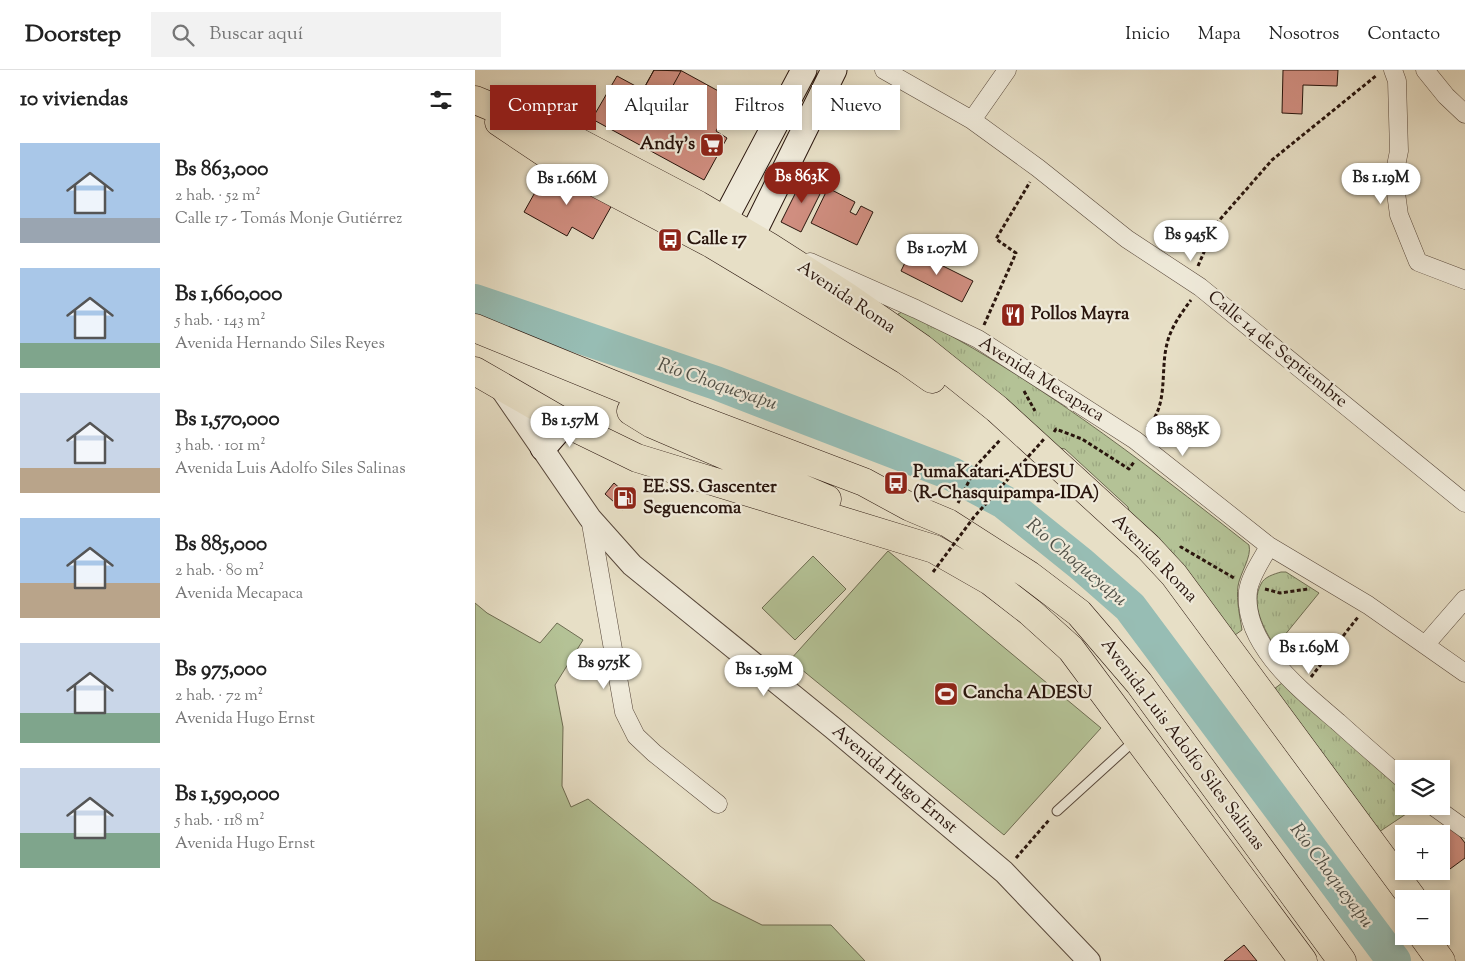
<!DOCTYPE html>
<html lang="es">
<head>
<meta charset="utf-8">
<style>
	:root { --surface:#fff; --page:#f2f2f2; --text:#222; --muted:#767676; --line:#e0e0e0; --accent:#8f2418 }
	body { margin:0; font-family:"Sorts Mill Goudy",serif; background:var(--page); color:var(--text); height:100vh; display:flex; flex-direction:column; font-size:19px; white-space:nowrap }
	* { box-sizing:border-box; margin:0 }
	p { font-size:16px; color:var(--muted) }
	.icon { flex:none; width:28px; height:28px; fill:none; stroke:currentColor; stroke-width:2; stroke-linecap:round; stroke-linejoin:round }
	.map { position:relative; flex:1; overflow:hidden }
	.details { display:flex; flex-direction:column; background:var(--surface); width:475px }
	.details>* { flex:none }
	.hud { position:absolute; left:15px; top:15px; width:475px; height:45px; display:flex; gap:10px }
	.tools { position:absolute; left:920px; top:690px; display:grid; gap:10px }
	.tools a { display:grid; place-items:center; width:55px; height:55px; border-radius:0px; background:var(--surface); box-shadow:0 2px 8px #0003; font-size:25px }
	.price { position:absolute; translate:-50% -42px; padding:0 11px; border-radius:18px; background:#fff; color:#222; font-size:16px; line-height:32px; filter:drop-shadow(0 1px 2px #0008) }
	.price::after { content:''; position:absolute; left:50%; top:30px; width:15px; height:11px; margin-left:-8px; background:inherit; clip-path:polygon(0 0,100% 0,50% 100%) }
	.price.current { background:var(--accent); color:#fff }
	ul { padding:0; list-style:none }
	li { display:flex; align-items:center; gap:15px; height:125px; padding:0 20px }
	li span { display:grid; place-items:center; flex:none; width:140px; height:100px; border-radius:0px; color:#555 }
	li>.icon { margin-inline-start:auto }
	span .icon { width:60px; height:60px; fill:#fffc; stroke-width:1 }
	li b { font-size:21px }
	h2 { display:flex; justify-content:space-between; align-items:center; height:60px; padding:0 20px; font-size:21px }
	.tag { padding:0 18px; border-radius:0px; background:var(--surface); box-shadow:0 2px 8px #0003; font-size:18px; line-height:45px }
	.tag.current { background:var(--accent); color:#fff }
	header { display:flex; align-items:center; gap:30px; box-sizing:border-box; height:70px; padding:0 25px; background:var(--surface); border-bottom:1px solid var(--line) }
	header strong { font-size:24px }
	nav { display:flex; gap:28px; margin-inline-start:auto; font-size:18px }
	.search { width:350px; height:45px; background:var(--page); display:flex; align-items:center; gap:12px; box-sizing:border-box; padding:0 18px; border-radius:0px; color:var(--muted); font-size:19px }
	main { display:flex; flex:1; min-height:0 }
	.map>svg:first-child { display:block }
</style>
</head>
<body>
<header>
<strong>Doorstep</strong>
<div class="search"><svg class="icon" aria-label="search" viewBox="0 0 24 24"><circle cx="10" cy="10" r="6"/><path d="M15 15l6 6"/></svg>Buscar aquí</div>
<nav><a>Inicio</a><a>Mapa</a><a>Nosotros</a><a>Contacto</a></nav>
</header>
<main>
<section class="details">
<h2>10 viviendas<svg class="icon" aria-label="filters" viewBox="0 0 24 24"><path d="M4 7h16M4 17h16"/><circle cx="9" cy="7" r="2"/><circle cx="15" cy="17" r="2"/></svg></h2>
<ul>
<li><span style="background:linear-gradient(#a9c7e8 75%,#9aa5b1 0)"><svg class="icon" aria-label="home" viewBox="0 0 24 24"><path d="M3 11l9-7 9 7M6 9v11h12V9"/></svg></span><div><b>Bs 863,000</b><p>2 hab. · 52 m²</p><p>Calle 17 - Tomás Monje Gutiérrez</p></div></li>
<li><span style="background:linear-gradient(#a9c7e8 75%,#7fa58c 0)"><svg class="icon" aria-label="home" viewBox="0 0 24 24"><path d="M3 11l9-7 9 7M6 9v11h12V9"/></svg></span><div><b>Bs 1,660,000</b><p>5 hab. · 143 m²</p><p>Avenida Hernando Siles Reyes</p></div></li>
<li><span style="background:linear-gradient(#c9d6e8 75%,#b9a48a 0)"><svg class="icon" aria-label="home" viewBox="0 0 24 24"><path d="M3 11l9-7 9 7M6 9v11h12V9"/></svg></span><div><b>Bs 1,570,000</b><p>3 hab. · 101 m²</p><p>Avenida Luis Adolfo Siles Salinas</p></div></li>
<li><span style="background:linear-gradient(#a9c7e8 65%,#b9a48a 0)"><svg class="icon" aria-label="home" viewBox="0 0 24 24"><path d="M3 11l9-7 9 7M6 9v11h12V9"/></svg></span><div><b>Bs 885,000</b><p>2 hab. · 80 m²</p><p>Avenida Mecapaca</p></div></li>
<li><span style="background:linear-gradient(#c9d6e8 70%,#7fa58c 0)"><svg class="icon" aria-label="home" viewBox="0 0 24 24"><path d="M3 11l9-7 9 7M6 9v11h12V9"/></svg></span><div><b>Bs 975,000</b><p>2 hab. · 72 m²</p><p>Avenida Hugo Ernst</p></div></li>
<li><span style="background:linear-gradient(#c9d6e8 65%,#7fa58c 0)"><svg class="icon" aria-label="home" viewBox="0 0 24 24"><path d="M3 11l9-7 9 7M6 9v11h12V9"/></svg></span><div><b>Bs 1,590,000</b><p>5 hab. · 118 m²</p><p>Avenida Hugo Ernst</p></div></li>
</ul>
</section>
<div class="map">
<svg width="990" height="891" viewBox="0 0 990 891">
	<defs>
		<pattern id="park-tufts" width="24" height="20" patternUnits="userSpaceOnUse" patternTransform="scale(1.25)"><rect width="24" height="20" fill="#b4c296"/><path d="M3 7l-1-3M5 7V3M7 7l1-3M15 17l-1-3M17 17v-4M19 17l1-3" fill="none" stroke="#9ba680"/></pattern>
	</defs>
	<rect width="100%" height="100%" fill="#e7dfc6"/>
	<filter id="stains"><feTurbulence type="fractalNoise" baseFrequency=".004" numOctaves="4"/><feColorMatrix values="0 0 0 0 .2 0 0 0 0 .09 0 0 0 0 .02 0 0 0 .5 -.17"/></filter>
	<radialGradient id="worn" r=".72"><stop offset=".6" stop-color="#630" stop-opacity="0"/><stop offset="1" stop-color="#630" stop-opacity=".3"/></radialGradient>
	<path fill="#b4c296" stroke="#6e6c52" d="M413,481L626,658L529,765L315,590Z
		M338,486L371,519L320,570L287,538Z
		M0,533L12,543L65,573L82,553L108,570L80,615L88,657L87,716L96,737L113,729L237,830L287,855H356L390,891H0Z"/>
	<path fill="url(#park-tufts)" stroke="#6e6c52" d="M429,241C554,303 665,389 774,475C777,487 765,503 763,516C761,531 765,546 767,560L760,565L656,450L653,437L590,379L574,376L423,247V244Z
		M806,502H811L844,523L800,577C789,559 775,534 786,514C789,507 799,504 806,502Z
		M807,613L929,720V736H943L904,762L799,619Z"/>
	<g fill="none" stroke-linecap="round" stroke-linejoin="round">
		<path stroke="#97bdb4" stroke-width="34" d="M0,231L241,313L475,403L529,432L606,494L655,537L919,891"/>
	</g>
	<path fill="#d08e80" stroke="#29150d" d="M179,0H205L258,29L241,61L252,68L229,110L117,49L142,6L168,20Z
		M179,0L206,1L195,21L199,24L193,34L168,20Z
		M863,0L862,16L828,15L827,44L807,43L808,0Z
		M333,98L353,107L349,116L329,106Z
		M73,99L137,135L118,169L97,157L92,166L49,142Z
		M329,106L349,116L326,162L306,152Z
		M353,118L380,132L375,142L381,145L386,136L398,142L382,175L336,153Z
		M436,180L498,211L487,232L426,201Z
		M139,413L158,430L148,440L130,424Z
		M977,756L990,773V788L964,807L960,801H966V764Z
		M769,875L782,891H749Z"/>
	<g fill="none" stroke-linecap="round" stroke-linejoin="round">
		<defs>
			<path id="service" d="M582,741L660,670"/>
			<path id="minor" d="M409,0L497,50L563,98L652,169L725,217L990,433
				M918,0L922,11L924,81L920,101L921,123L924,145L943,192L990,210
				M950,0L971,26L990,44
				M497,50L532,0
				M335,192L441,239L503,269L660,370L794,476L893,535L990,603
				M115,448L149,642L161,666L179,683L243,734
				M794,476C787,490 775,506 773,521C767,575 827,621 863,652C885,672 907,691 929,710
				M950,575L990,529
				M958,736L990,759"/>
			<path id="tertiary" d="M25,317L115,448L157,495L358,658L529,802L614,891"/>
			<path id="secondary" d="M240,168L329,0
				M266,182L277,166L359,0
				M68,378L90,353"/>
			<path id="primary" d="M0,30L103,72L223,135L293,176L371,226L446,278L522,339L673,477L699,505L938,829
				M24,52L91,97L237,174L430,290L457,309
				M0,258L210,344L389,412L435,437L473,453L554,505L604,543L664,613L867,891
				M0,301L90,353L162,388L459,479L515,511L555,542L596,579L828,891
				M156,341L177,354L352,429
				M948,866L966,891"/>
		</defs>
		<use href="#service" stroke="#58483b" stroke-width="11"/>
		<use href="#minor" stroke="#58483b" stroke-width="19"/>
		<use href="#tertiary" stroke="#58483b" stroke-width="24"/>
		<use href="#secondary" stroke="#29150d" stroke-width="27"/>
		<use href="#primary" stroke="#29150d" stroke-width="29"/>
		<path stroke="#29150d" stroke-width="3" stroke-dasharray="4 2.5" stroke-linecap="butt" d="M723,196L741,154L797,90L902,5
			M509,255L541,183L521,169L555,112
			M549,321L560,341
			M672,358C695,334 684,299 693,270C697,256 707,242 716,230
			M579,362L581,359L607,369L654,399L659,392
			M483,433L502,395L525,370
			M705,478L706,477L759,508
			M790,519L805,523L833,519
			M836,607L883,547
			M541,788L574,750"/>
		<use href="#service" stroke="#efeada" stroke-width="9"/>
		<use href="#minor" stroke="#efeada" stroke-width="18"/>
		<use href="#tertiary" stroke="#efeada" stroke-width="22"/>
		<use href="#secondary" stroke="#efeada" stroke-width="25"/>
		<use href="#primary" stroke="#e7dfc6" stroke-width="28"/>
		<path stroke="#29150d" stroke-width="3" stroke-dasharray="4 2.5" stroke-linecap="butt" d="M458,502L499,447L570,368"/>
	</g>
	<defs>
		<symbol id="supermarket-square" viewBox="-11 -11 22 22"><rect x="-9" y="-9" width="18" height="18" rx="4" fill="#8f2418" stroke="#efeada"/><path d="M-6-5.5h2.5l.6 2H6L4.5 2H-2.5L-4.4-4H-6ZM-1.5 3.2a1.3 1.3 0 1 0 .1 0ZM3 3.2a1.3 1.3 0 1 0 .1 0Z" fill="#fff"/></symbol>
		<symbol id="bus-square" viewBox="-11 -11 22 22"><rect x="-9" y="-9" width="18" height="18" rx="4" fill="#8f2418" stroke="#efeada"/><path d="M-5-6H5V4H4V6H2V4H-2V6H-4V4H-5ZM-3.5-4V0h7V-4ZM-3.5 1.2v1.5H-2V1.2ZM2 1.2v1.5H3.5V1.2Z" fill="#fff"/></symbol>
		<symbol id="restaurant-square" viewBox="-11 -11 22 22"><rect x="-9" y="-9" width="18" height="18" rx="4" fill="#8f2418" stroke="#efeada"/><path d="M-5-6h1v4h1v-4h1v4h1v-4h1v5L-1.5 .5V6h-2V.5L-5-1ZM5-6V6H3V1.5H1.5Q1.5-4 5-6Z" fill="#fff"/></symbol>
		<symbol id="fuel-square" viewBox="-11 -11 22 22"><rect x="-9" y="-9" width="18" height="18" rx="4" fill="#8f2418" stroke="#efeada"/><path d="M-5.5-6h7V0h2V4h1.3V-2.5L3-4.5l.8-.8L6-3V5H2.5V1h-1V6h-7ZM-4.2-4.7v3.2H.2V-4.7Z" fill="#fff"/></symbol>
		<symbol id="stadium-square" viewBox="-11 -11 22 22"><rect x="-9" y="-9" width="18" height="18" rx="4" fill="#8f2418" stroke="#efeada"/><path d="M0-5a6.5 5 0 1 0 0 10a6.5 5 0 1 0 0-10ZM-3.5-1.8h7v3.6h-7Z" fill="#fff"/></symbol>
	</defs>
	<g fill-rule="evenodd">
		<use href="#supermarket-square" x="223" y="61" width="28" height="28"/>
		<use href="#bus-square" x="181" y="156" width="28" height="28"/>
		<use href="#restaurant-square" x="524" y="231" width="28" height="28"/>
		<use href="#bus-square" x="407" y="399" width="28" height="28"/>
		<use href="#fuel-square" x="136" y="414" width="28" height="28"/>
		<use href="#stadium-square" x="457" y="610" width="28" height="28"/>
	</g>
	<g text-anchor="middle" dominant-baseline="central" stroke-width="4.5" stroke-linejoin="round" paint-order="stroke">
		<g font-size="18" font-weight="bold" fill="#29150d" stroke="#efeada" text-anchor="start">
			<text x="220" y="75" text-anchor="end">Andy's</text>
			<text x="212" y="170">Calle 17</text>
			<text x="556" y="245">Pollos Mayra</text>
			<text x="438" y="403">PumaKatari-ADESU<tspan x="438" dy="21">(R-Chasquipampa-IDA)</tspan></text>
			<text x="168" y="418">EE.SS. Gascenter<tspan x="168" dy="21">Seguencoma</tspan></text>
			<text x="488" y="624">Cancha ADESU</text>
		</g>
		<g font-size="18" fill="#29150d" stroke="#efeada">
			<text transform="translate(371 228) rotate(34)">Avenida Roma</text>
			<text transform="translate(802 280) rotate(39)">Calle 14 de Septiembre</text>
			<text transform="translate(566 310) rotate(32)">Avenida Mecapaca</text>
			<text transform="translate(679 489) rotate(46)">Avenida Roma</text>
			<text transform="translate(707 675) rotate(53)">Avenida Luis Adolfo Siles Salinas</text>
			<text transform="translate(419 710) rotate(40)">Avenida Hugo Ernst</text>
		</g>
		<g font-size="19" font-style="italic" fill="#505047" stroke="#efeada">
			<text transform="translate(242 315) rotate(19)">Río Choqueyapu</text>
			<text transform="translate(601 493) rotate(40)">Río Choqueyapu</text>
			<text transform="translate(856 806) rotate(53)">Río Choqueyapu</text>
		</g>
	</g>
	<rect width="100%" height="100%" filter="url(#stains)"/>
	<rect width="100%" height="100%" fill="url(#worn)"/>
</svg>
<div class="tools">
<a><svg class="icon" aria-label="layers" viewBox="0 0 24 24"><path d="M12 4l9 5-9 5-9-5zM3 14l9 5 9-5"/></svg></a>
<a>+</a>
<a>−</a>
</div>
<b class="price current" style="left:327px;top:134px">Bs 863K</b>
<b class="price" style="left:906px;top:135px">Bs 1.19M</b>
<b class="price" style="left:92px;top:136px">Bs 1.66M</b>
<b class="price" style="left:716px;top:192px">Bs 945K</b>
<b class="price" style="left:462px;top:206px">Bs 1.07M</b>
<b class="price" style="left:95px;top:378px">Bs 1.57M</b>
<b class="price" style="left:708px;top:387px">Bs 885K</b>
<b class="price" style="left:834px;top:605px">Bs 1.69M</b>
<b class="price" style="left:129px;top:620px">Bs 975K</b>
<b class="price" style="left:289px;top:627px">Bs 1.59M</b>
<div class="hud">
<a class="tag current">Comprar</a>
<a class="tag">Alquilar</a>
<a class="tag">Filtros</a>
<a class="tag">Nuevo</a>
</div>
</div>
</main>
</body>
</html>
